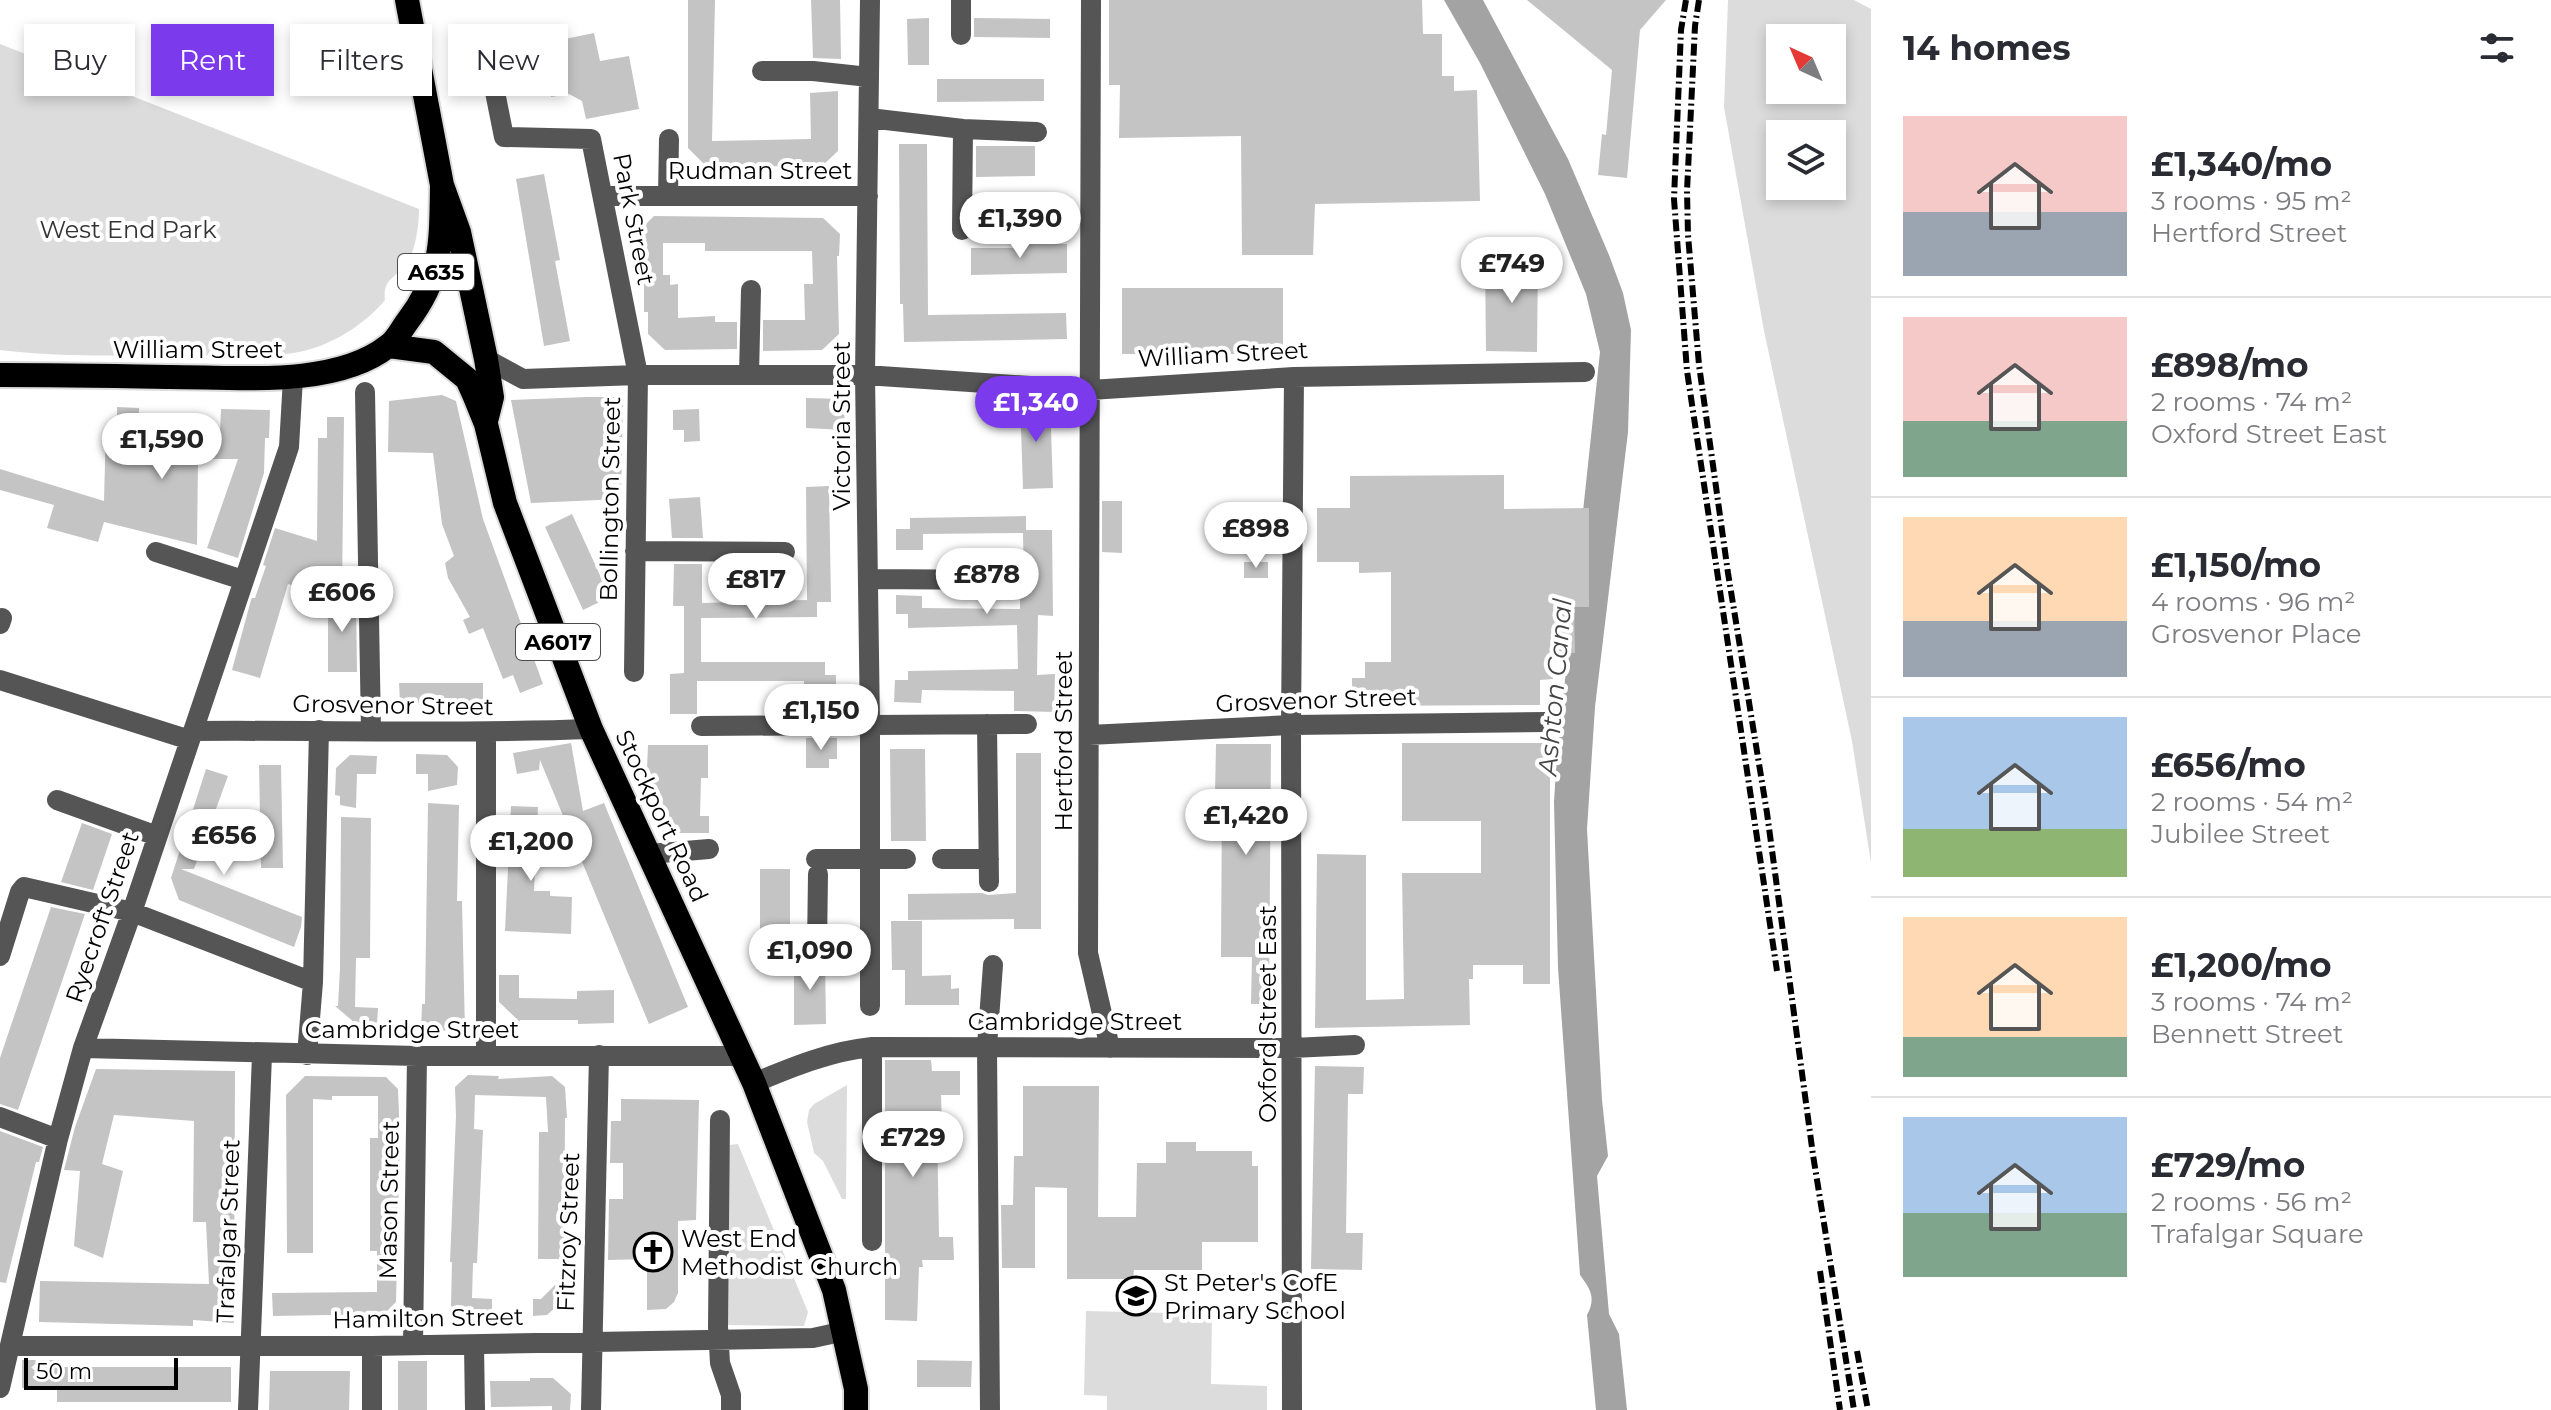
<!DOCTYPE html>
<html lang="en">
<head>
<meta charset="utf-8">
<style>
	:root { --surface:#fff; --page:#f7f7f7; --text:#2b2b33; --muted:#7c7c81; --line:#e1e1e2; --accent:#7c3aed }
	body { margin:0; font-family:Montserrat,sans-serif; background:var(--page); color:var(--text); height:100vh; display:flex; flex-direction:column; font-size:30px; white-space:nowrap }
	* { box-sizing:border-box; margin:0 }
	p { font-size:26px; color:var(--muted) }
	.icon { flex:none; width:44px; height:44px; fill:none; stroke:currentColor; stroke-width:2; stroke-linecap:round; stroke-linejoin:round }
	.map { position:relative; flex:1; overflow:hidden }
	.sheet { display:flex; flex-direction:column; background:var(--surface); width:680px }
	.sheet>* { flex:none }
	.banner { position:absolute; left:24px; top:24px; width:760px; height:72px; display:flex; gap:16px }
	.needle { width:52px; rotate:316deg }
	.tools { position:absolute; left:1766px; top:24px; display:grid; gap:16px }
	.tools a { display:grid; place-items:center; width:80px; height:80px; border-radius:0px; background:var(--surface); box-shadow:0 4px 12px #0003; font-size:40px }
	.scale { position:absolute; left:24px; bottom:20px; width:154px; box-sizing:border-box; padding-left:8px; border:4px solid #000; border-top:0; font-size:22px; line-height:28px; white-space:nowrap; color:#000; -webkit-text-stroke:6px #fff; paint-order:stroke }
	.price { position:absolute; translate:-50% -68px; padding:0 18px; border-radius:28px; background:#fff; color:#222; font-size:26px; line-height:52px; filter:drop-shadow(0 2px 4px #0008) }
	.price::after { content:''; position:absolute; left:50%; top:48px; width:24px; height:18px; margin-left:-12px; background:inherit; clip-path:polygon(0 0,100% 0,50% 100%) }
	.price.active { background:var(--accent); color:#fff }
	ul { padding:0; list-style:none }
	li { display:flex; align-items:center; gap:24px; height:200px; padding:0 32px }
	li+li { border-top:2px solid var(--line) }
	li span { display:grid; place-items:center; flex:none; width:224px; height:160px; border-radius:0px; color:#555 }
	li>.icon { margin-inline-start:auto }
	span .icon { width:96px; height:96px; fill:#fffc; stroke-width:1 }
	li b { font-size:34px }
	h2 { display:flex; justify-content:space-between; align-items:center; height:96px; padding:0 32px; font-size:34px }
	.tag { padding:0 28px; border-radius:0px; background:var(--surface); box-shadow:0 4px 12px #0003; font-size:28px; line-height:72px }
	.tag.active { background:var(--accent); color:#fff }
	main { display:flex; flex:1; min-height:0 }
	.map>svg:first-child { display:block }
</style>
</head>
<body>
<main>
<div class="map">
<svg width="1871" height="1410" viewBox="0 0 1871 1410">
	<rect width="100%" height="100%" fill="#fff"/>
	<path fill="#dcdcdc" fill-rule="evenodd" d="M1728,0H1854L1871,9V863L1852,741L1764,331L1724,107ZM1780,38H1832V90H1780ZM1780,134H1832V186H1780Z
		M0,44L419,209C419,225 416,247 408,262C400,277 382,276 385,300C365,324 335,343 304,351C269,359 230,355 195,355C130,355 64,358 0,350Z
		M847,1085L846,1199H842L823,1161L814,1153L807,1122L809,1110L814,1104Z
		M738,1144L808,1312L804,1326L727,1325L729,1145Z
		M1086,1311L1212,1314L1211,1384L1267,1386V1410H1107V1396L1084,1395Z"/>
	<path fill="#a3a3a3" d="M1444,0H1483L1568,159L1609,255L1623,293L1631,330L1628,432L1595,707L1587,829L1602,1100L1608,1156L1597,1176L1609,1314L1619,1334L1627,1410H1596L1587,1315C1596,1298 1591,1290 1580,1275L1558,968L1554,802L1557,755L1600,352L1586,294L1545,194L1480,63Z"/>
	<path fill="#c4c4c4" d="M688,0H715L712,141L811,139L810,93L838,91V151L821,167L705,165L688,148Z
		M811,0H840L841,59L813,58Z
		M1109,0H1422L1423,34H1442V76H1454V91L1477,90L1480,201L1315,204L1313,255H1242L1241,136L1119,138L1120,85H1109Z
		M1527,0H1666L1640,30L1627,178L1598,175L1602,134L1606,135L1612,70Z
		M929,18V65H908L907,19Z
		M974,18L1050,19V38L974,37Z
		M594,33L600,61L629,56L639,109L586,119L582,101L569,94L551,97L541,44Z
		M937,79H1044V101L937,102Z
		M899,144H927L928,315L1066,313L1067,339L904,342L903,304H900Z
		M976,146H1035V176L976,177Z
		M544,174L560,260L555,261L570,341L544,346L516,179Z
		M654,216L823,218L840,234L839,256H837L839,334L822,350L763,351V320H805L804,284H813L812,251H705V243H663V275H670V285L678,284V318L715,316V322H737V349L665,350L648,334V312H644V275H639L637,258V233Z
		M1024,244H1067V273L971,275V248H1024Z
		M1485,259L1538,260L1537,352L1486,351Z
		M1122,288H1283V354H1122Z
		M442,395L456,401L483,519L543,684L520,693L513,675L503,679L483,628L469,634L463,620L470,617L448,578L445,563L454,556L442,524L433,453L388,452L389,401Z
		M587,397H623L621,499L531,503L511,400Z
		M806,398L845,399L844,430L806,428Z
		M1020,398L1050,400L1053,488L1023,489Z
		M117,407L139,408V431L220,432L221,409L270,410L269,438H265L264,473L238,558L207,548L238,459H198L197,545L104,522L98,542L47,528L54,505L0,490V469L104,501L106,424L117,425Z
		M699,409L700,441L684,442V430H673V410Z
		M327,417H344L342,591L308,590L288,584L260,678L232,670L251,600L252,598H255L266,566L263,565L275,528L317,541L318,438H327Z
		M1504,475V509L1589,508V607H1574L1575,653H1553V679L1540,680V705L1352,706V678H1365V662H1391V572L1359,573V562H1317V508H1350V476Z
		M829,486L831,602H817V617L701,618V662H825V675H836V701L804,700V681H697V714H670V674L684,673V606H673L674,564H702V603L807,600L806,487Z
		M700,497L703,538H672L669,499Z
		M1102,501H1122V553L1102,552Z
		M572,514L610,597L583,610L545,527Z
		M1026,516V530H1052L1053,616L1038,615L1037,675L1055,674L1054,712L1014,711V691L922,690L921,703L894,702L895,680H908V671L1018,669L1017,625L908,628V614H896V595L922,596V608L1020,609V588H1024L1023,533L923,534V550H896V529H910V518Z
		M1244,562H1268V578H1244Z
		M328,595H356L357,672H328Z
		M399,683H483V702L400,703Z
		M806,738H837V759H829V768H806Z
		M571,743L583,811L604,803L688,1007L649,1024L540,760L539,770L517,774L513,753Z
		M1402,743H1550V984H1523V965H1473V979H1469L1470,1025L1315,1028L1317,854L1366,855V1000L1404,999L1402,873H1481V821H1402Z
		M1216,744H1271L1269,1004H1251L1252,957H1221L1222,795H1215Z
		M648,745H708V778H701L700,816H709V833H676L647,769Z
		M890,749H925L926,841H891Z
		M1016,753H1041V929H1014V919L908,920V894L982,893L988,895L1016,893Z
		M416,754L447,755L458,767L457,785L428,791V774H416Z
		M350,755L377,756L376,774H357L356,808L340,805V796L335,795L336,768Z
		M259,765H281L283,868H261Z
		M206,769L228,776L194,869H181L302,917L301,927L294,947L179,900L171,878Z
		M428,803L459,805L457,901H462L465,1031L421,1030L422,1004H425Z
		M511,806L538,807L534,891H550V896L572,897L571,934L505,931Z
		M341,817L371,818L370,958H356L355,1007L378,1008L377,1024L355,1023L335,1006H338L340,968Z
		M82,823L112,834L93,890L61,882Z
		M760,869H790V954H760Z
		M51,907L85,914L18,1110L0,1104V1058Z
		M891,921H922V976L951,975V989L959,988V1005H905V970H892Z
		M794,958L825,961L826,1024L794,1025Z
		M499,975H519V998L577,999V991L614,990V1023L578,1024V1020H520V1022L499,1002Z
		M885,1060H931L932,1071H960V1095H941L942,1127H937L939,1237H953L954,1260H922L923,1267H919L917,1321L885,1320Z
		M1315,1066L1364,1067L1363,1094H1348L1346,1233H1363L1362,1270L1311,1269Z
		M96,1069L235,1071L234,1323L193,1320V1326L39,1322L40,1281L209,1284L206,1222H193L194,1121L114,1115L102,1164L123,1171L103,1258L74,1246L80,1171L64,1170L75,1127Z
		M468,1075L499,1076L498,1079L552,1076L565,1087L567,1118H565L564,1259H538L539,1132H548L546,1097L475,1095L474,1129L483,1130L477,1263H473L472,1298L492,1299V1319H463L451,1306L452,1262H450L456,1116L455,1087Z
		M305,1076L386,1077L398,1089L400,1138L396,1302L384,1314L273,1316L272,1293L377,1292V1251H370V1138H378V1096H332V1100L313,1099V1253H287L286,1095Z
		M1023,1086H1099L1098,1217H1136L1137,1163H1166V1142H1196V1151H1252V1166H1258V1242H1202V1270H1134L1133,1279H1067V1188L1035,1187V1268H1002L1001,1205H1013L1014,1156H1023Z
		M621,1099L699,1100L696,1220L678,1221V1293L674,1302L666,1309L647,1310V1259L608,1260L609,1199H623V1163H610L611,1121H621Z
		M0,1131L43,1147L39,1162H36L6,1283L0,1282Z
		M565,1275V1299L547,1315L533,1316V1299H541Z
		M22,1360H59L58,1367H231V1402H57V1389L22,1388Z
		M917,1360L972,1361L971,1387H917Z
		M398,1361H427V1410H398Z
		M270,1371H350L349,1410H269Z
		M530,1378H553L571,1394L570,1410H552V1406L491,1407L490,1381H530Z"/>
	<g fill="none" stroke-linecap="round" stroke-linejoin="round">
		<defs>
			<path id="highway" d="M407,0L442,185L459,232L486,359L492,397L486,421
				M389,346L434,352L467,379L475,397L486,424L505,503L591,729L754,1083L834,1290L856,1389V1410
				M0,375C57,375 113,376 170,377C235,377 335,388 388,346C396,341 401,330 407,322C443,275 441,242 442,185"/>
		</defs>
		<use href="#highway" stroke="#dbdbdb" stroke-width="28"/>
		<path stroke="#555" stroke-width="20" d="M1091,0L1088,953L1110,1048
			M961,35V0
			M489,62L504,137L591,139L638,375L634,672
			M762,71H813L869,77
			M869,118L963,129L1037,132
			M604,196H868
			M668,196L669,139
			M962,230L963,129
			M486,359L523,379L638,375H865L1090,390L1294,377L1585,372
			M749,375L751,290
			M365,392L371,730
			M635,551L785,552
			M156,552L243,580
			M868,579L1010,580
			M0,624L2,618
			M0,680L190,740
			M987,724L989,882
			M701,726L1027,724
			M193,731C326,730 459,734 591,729
			M486,733V1055
			M1089,735L1291,725L1546,722
			M57,800L157,836
			M649,854L709,849
			M816,859H906
			M942,859H989
			M818,874L817,948H870
			M0,956L20,892L24,887L132,912L313,982
			M870,1006V725L865,375L870,0
			M83,1048L417,1056H741
			M307,1055L313,982L319,730
			M754,1083C792,1067 831,1051 872,1047L1293,1048L1355,1045
			M0,1117L58,1139
			M720,1120L718,1327L720,1363L731,1395V1410
			M872,1241V1047
			M413,1345L417,1056
			M474,1345L475,1410
			M11,1346H372L813,1338L845,1331
			M0,1388L58,1139L83,1048L132,912L289,447L293,378
			M248,1410L262,1055
			M372,1410V1346
			M591,1410L599,1055
			M990,1410L987,1046L993,965
			M1292,1410L1291,725L1294,377"/>
		<use href="#highway" stroke="#000" stroke-width="24"/>
		<path stroke="#000" stroke-width="6" stroke-dasharray="12 4 2 4" stroke-linecap="butt" d="M1686,0L1681,30L1674,199L1687,371L1777,971
			M1699,0L1695,26L1687,191L1688,235L1699,365L1728,573L1767,813L1813,1155L1854,1410
			M1820,1271L1840,1410
			M1857,1351L1868,1410"/>
	</g>
	<defs>
		<symbol id="church-ring" viewBox="-11 -11 22 22"><circle r="9.5" fill="#fff" stroke="#000" stroke-width="1.5"/><path d="M-1.2-6h2.4v3.5h3.3v2.4h-3.3V6h-2.4V-.1h-3.3v-2.4h3.3Z" fill="#000"/></symbol>
		<symbol id="school-ring" viewBox="-11 -11 22 22"><circle r="9.5" fill="#fff" stroke="#000" stroke-width="1.5"/><path d="M0-5L7-2L0 1L-7-2ZM-4 1L0 2.5L4 1V4Q0 6-4 4Z" fill="#000"/></symbol>
	</defs>
	<g fill-rule="evenodd">
		<use href="#church-ring" x="631" y="1230" width="44" height="44"/>
		<use href="#school-ring" x="1114" y="1274" width="44" height="44"/>
	</g>
	<g text-anchor="middle" dominant-baseline="central" stroke-width="8" stroke-linejoin="round" paint-order="stroke">
		<g fill="#fff" stroke="#4c4c4c" stroke-width="2">
			<rect x="398" y="254" width="76" height="36" rx="6"/>
			<rect x="516" y="624" width="84" height="36" rx="6"/>
		</g>
		<g font-size="22" font-weight="bold" fill="#000">
			<text x="436" y="272">A635</text>
			<text x="558" y="642">A6017</text>
		</g>
		<g font-size="24" fill="#000" stroke="#fff">
			<text x="760" y="170">Rudman Street</text>
			<text transform="translate(634 219) rotate(79)">Park Street</text>
			<text x="198" y="349">William Street</text>
			<text transform="translate(1223 354) rotate(-3)">William Street</text>
			<text transform="translate(841 426) rotate(-90)">Victoria Street</text>
			<text transform="translate(610 499) rotate(-89)">Bollington Street</text>
			<text transform="translate(1316 700) rotate(-2)">Grosvenor Street</text>
			<text transform="translate(393 705) rotate(1)">Grosvenor Street</text>
			<text transform="translate(1063 741) rotate(-90)">Hertford Street</text>
			<text transform="translate(662 816) rotate(65)">Stockport Road</text>
			<text transform="translate(102 917) rotate(-71)">Ryecroft Street</text>
			<text transform="translate(1267 1014) rotate(-90)">Oxford Street East</text>
			<text x="1075" y="1021">Cambridge Street</text>
			<text x="412" y="1029">Cambridge Street</text>
			<text transform="translate(389 1200) rotate(-89)">Mason Street</text>
			<text transform="translate(228 1231) rotate(-88)">Trafalgar Street</text>
			<text transform="translate(568 1232) rotate(-88)">Fitzroy Street</text>
			<text transform="translate(428 1318) rotate(-1)">Hamilton Street</text>
		</g>
		<g font-size="24" fill="#333" stroke="#fff">
			<text x="128" y="229">West End Park</text>
		</g>
		<g font-size="24" fill="#000" stroke="#fff" text-anchor="start">
			<text x="681" y="1238">West End<tspan x="681" dy="28">Methodist Church</tspan></text>
			<text x="1164" y="1282">St Peter's CofE<tspan x="1164" dy="28">Primary School</tspan></text>
		</g>
		<g font-size="26" font-style="italic" fill="#444" stroke="#fff">
			<text transform="translate(1555 687) rotate(-85)">Ashton Canal</text>
		</g>
	</g>
</svg>
<div class="tools">
<a><svg class="needle" viewBox="-14 -14 28 28"><path d="M0-13l5 13h-10z" fill="#e53935"/><path d="M0 13l5-13h-10z" fill="#7c7c81"/></svg></a>
<a><svg class="icon" aria-label="layers" viewBox="0 0 24 24"><path d="M12 4l9 5-9 5-9-5zM3 14l9 5 9-5"/></svg></a>
</div>
<div class="scale">50 m</div>
<b class="price" style="left:1020px;top:260px">£1,390</b>
<b class="price" style="left:1512px;top:305px">£749</b>
<b class="price active" style="left:1036px;top:444px">£1,340</b>
<b class="price" style="left:162px;top:481px">£1,590</b>
<b class="price" style="left:1256px;top:570px">£898</b>
<b class="price" style="left:987px;top:616px">£878</b>
<b class="price" style="left:756px;top:621px">£817</b>
<b class="price" style="left:342px;top:634px">£606</b>
<b class="price" style="left:821px;top:752px">£1,150</b>
<b class="price" style="left:1246px;top:857px">£1,420</b>
<b class="price" style="left:224px;top:877px">£656</b>
<b class="price" style="left:531px;top:883px">£1,200</b>
<b class="price" style="left:810px;top:992px">£1,090</b>
<b class="price" style="left:913px;top:1179px">£729</b>
<div class="banner">
<a class="tag">Buy</a>
<a class="tag active">Rent</a>
<a class="tag">Filters</a>
<a class="tag">New</a>
</div>
</div>
<section class="sheet">
<h2>14 homes<svg class="icon" aria-label="filters" viewBox="0 0 24 24"><path d="M4 7h16M4 17h16"/><circle cx="9" cy="7" r="2"/><circle cx="15" cy="17" r="2"/></svg></h2>
<ul>
<li><span style="background:linear-gradient(#f6c9c9 60%,#9aa5b1 0)"><svg class="icon" aria-label="home" viewBox="0 0 24 24"><path d="M3 11l9-7 9 7M6 9v11h12V9"/></svg></span><div><b>£1,340/mo</b><p>3 rooms · 95 m²</p><p>Hertford Street</p></div></li>
<li><span style="background:linear-gradient(#f6c9c9 65%,#7fa58c 0)"><svg class="icon" aria-label="home" viewBox="0 0 24 24"><path d="M3 11l9-7 9 7M6 9v11h12V9"/></svg></span><div><b>£898/mo</b><p>2 rooms · 74 m²</p><p>Oxford Street East</p></div></li>
<li><span style="background:linear-gradient(#ffd9b3 65%,#9aa5b1 0)"><svg class="icon" aria-label="home" viewBox="0 0 24 24"><path d="M3 11l9-7 9 7M6 9v11h12V9"/></svg></span><div><b>£1,150/mo</b><p>4 rooms · 96 m²</p><p>Grosvenor Place</p></div></li>
<li><span style="background:linear-gradient(#a9c7e8 70%,#8fb573 0)"><svg class="icon" aria-label="home" viewBox="0 0 24 24"><path d="M3 11l9-7 9 7M6 9v11h12V9"/></svg></span><div><b>£656/mo</b><p>2 rooms · 54 m²</p><p>Jubilee Street</p></div></li>
<li><span style="background:linear-gradient(#ffd9b3 75%,#7fa58c 0)"><svg class="icon" aria-label="home" viewBox="0 0 24 24"><path d="M3 11l9-7 9 7M6 9v11h12V9"/></svg></span><div><b>£1,200/mo</b><p>3 rooms · 74 m²</p><p>Bennett Street</p></div></li>
<li><span style="background:linear-gradient(#a9c7e8 60%,#7fa58c 0)"><svg class="icon" aria-label="home" viewBox="0 0 24 24"><path d="M3 11l9-7 9 7M6 9v11h12V9"/></svg></span><div><b>£729/mo</b><p>2 rooms · 56 m²</p><p>Trafalgar Square</p></div></li>
</ul>
</section>
</main>
</body>
</html>
